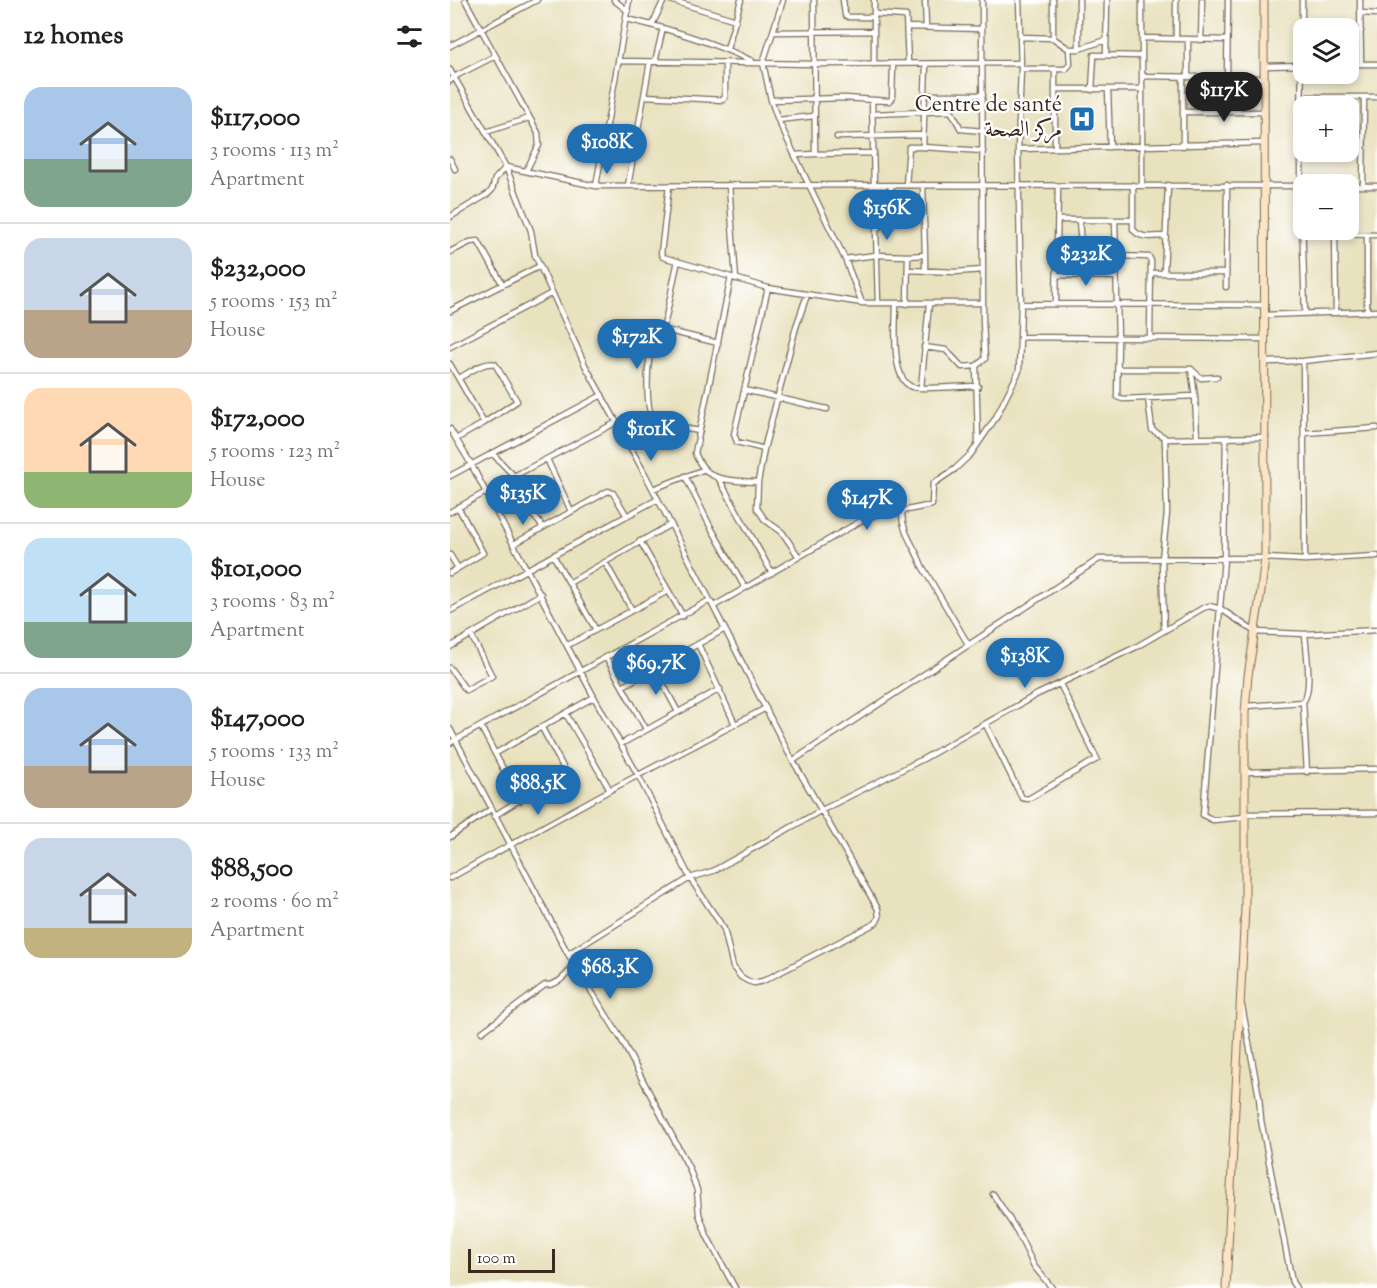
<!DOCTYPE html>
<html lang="en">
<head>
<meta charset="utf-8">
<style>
	:root { --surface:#fff; --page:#f2f2f2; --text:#202124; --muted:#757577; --line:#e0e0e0; --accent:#1f6fb2 }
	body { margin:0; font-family:"Sorts Mill Goudy",Amiri,serif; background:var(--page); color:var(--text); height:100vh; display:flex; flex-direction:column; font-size:22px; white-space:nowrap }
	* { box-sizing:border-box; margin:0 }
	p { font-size:20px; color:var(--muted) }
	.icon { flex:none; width:33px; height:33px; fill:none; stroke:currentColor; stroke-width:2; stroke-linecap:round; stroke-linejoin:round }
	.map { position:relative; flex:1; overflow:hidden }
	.side { display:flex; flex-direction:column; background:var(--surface); width:450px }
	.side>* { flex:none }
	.fabs { position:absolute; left:843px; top:18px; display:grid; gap:12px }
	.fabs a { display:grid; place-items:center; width:66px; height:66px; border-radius:12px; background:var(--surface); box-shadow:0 3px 9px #0003; font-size:30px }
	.scale { position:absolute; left:18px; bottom:15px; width:87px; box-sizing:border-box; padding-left:6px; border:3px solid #3b2a1e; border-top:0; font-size:16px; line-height:21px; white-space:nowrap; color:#3b2a1e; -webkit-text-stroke:4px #fff; paint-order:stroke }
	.price { position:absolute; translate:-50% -51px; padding:0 14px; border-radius:21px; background:var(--accent); color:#fff; font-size:20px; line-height:39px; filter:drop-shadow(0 2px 3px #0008) }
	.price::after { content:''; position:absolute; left:50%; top:36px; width:18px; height:14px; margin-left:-9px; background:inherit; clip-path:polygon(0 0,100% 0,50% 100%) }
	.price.on { background:#222; color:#fff }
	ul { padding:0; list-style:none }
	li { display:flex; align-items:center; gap:18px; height:150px; padding:0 24px }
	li+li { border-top:2px solid var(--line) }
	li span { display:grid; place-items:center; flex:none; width:168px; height:120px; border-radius:18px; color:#555 }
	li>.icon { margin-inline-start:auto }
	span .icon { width:72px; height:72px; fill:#fffc; stroke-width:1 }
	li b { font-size:26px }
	h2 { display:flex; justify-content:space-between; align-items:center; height:72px; padding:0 24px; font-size:26px }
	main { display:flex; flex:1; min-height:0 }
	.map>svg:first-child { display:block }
</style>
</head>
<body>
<main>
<section class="side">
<h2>12 homes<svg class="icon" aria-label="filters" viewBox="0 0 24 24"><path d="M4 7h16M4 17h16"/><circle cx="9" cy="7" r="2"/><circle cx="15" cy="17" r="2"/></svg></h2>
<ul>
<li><span style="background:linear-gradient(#a9c7e8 60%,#7fa58c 0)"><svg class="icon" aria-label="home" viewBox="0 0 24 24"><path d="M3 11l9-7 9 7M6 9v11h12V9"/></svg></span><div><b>$117,000</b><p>3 rooms · 113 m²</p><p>Apartment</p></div></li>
<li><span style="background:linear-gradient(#c9d6e8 60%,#b9a48a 0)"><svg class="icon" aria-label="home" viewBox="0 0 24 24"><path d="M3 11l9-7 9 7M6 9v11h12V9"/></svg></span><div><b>$232,000</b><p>5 rooms · 153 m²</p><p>House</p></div></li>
<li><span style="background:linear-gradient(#ffd9b3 70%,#8fb573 0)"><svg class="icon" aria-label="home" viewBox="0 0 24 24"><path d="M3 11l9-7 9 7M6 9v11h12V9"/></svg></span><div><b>$172,000</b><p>5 rooms · 123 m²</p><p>House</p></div></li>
<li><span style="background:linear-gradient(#bfe0f5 70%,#7fa58c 0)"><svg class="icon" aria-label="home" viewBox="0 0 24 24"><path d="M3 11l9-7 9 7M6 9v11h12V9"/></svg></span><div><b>$101,000</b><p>3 rooms · 83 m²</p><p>Apartment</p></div></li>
<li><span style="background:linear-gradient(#a9c7e8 65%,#b9a48a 0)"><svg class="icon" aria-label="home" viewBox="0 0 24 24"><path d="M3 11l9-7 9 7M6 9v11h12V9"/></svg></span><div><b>$147,000</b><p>5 rooms · 133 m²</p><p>House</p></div></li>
<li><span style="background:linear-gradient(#c9d6e8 75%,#c2b280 0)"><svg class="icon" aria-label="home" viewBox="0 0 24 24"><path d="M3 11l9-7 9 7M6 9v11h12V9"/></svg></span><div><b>$88,500</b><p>2 rooms · 60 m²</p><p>Apartment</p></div></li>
</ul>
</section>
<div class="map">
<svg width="927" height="1288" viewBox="0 0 927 1288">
	<rect width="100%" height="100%" fill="#fff"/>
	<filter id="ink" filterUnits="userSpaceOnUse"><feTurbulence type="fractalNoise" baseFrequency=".0167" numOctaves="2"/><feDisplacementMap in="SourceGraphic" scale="12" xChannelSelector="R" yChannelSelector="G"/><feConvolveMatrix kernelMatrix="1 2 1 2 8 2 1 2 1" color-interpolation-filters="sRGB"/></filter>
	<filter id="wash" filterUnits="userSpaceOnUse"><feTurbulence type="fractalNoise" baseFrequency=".008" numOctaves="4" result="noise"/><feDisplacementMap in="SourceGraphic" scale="24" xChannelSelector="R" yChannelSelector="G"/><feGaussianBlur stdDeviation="1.35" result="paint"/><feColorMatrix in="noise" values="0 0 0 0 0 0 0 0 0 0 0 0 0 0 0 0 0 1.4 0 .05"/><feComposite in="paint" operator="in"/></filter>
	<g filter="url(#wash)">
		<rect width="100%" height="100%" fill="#e9e2bf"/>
	</g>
	<g filter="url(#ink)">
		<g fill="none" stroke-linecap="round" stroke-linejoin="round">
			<defs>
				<path id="street" d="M15,0L88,133L89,145L76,171
					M164,0L178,11
					M220,0L286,20
					M333,0L313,63L321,100L328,120L359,185L854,186
					M393,0L395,15L399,17H424
					M475,0L476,27
					M603,0V38
					M692,0V185
					M726,0V39
					M852,0L851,186L855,314
					M910,0L911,64
					M911,13L927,14
					M424,14L456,16L458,63
					M177,19C220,29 262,42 302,61
					M202,25L214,0
					M458,27L531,29
					M898,31H911
					M323,32L424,31
					M570,37L603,38L619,49H629L656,40
					M692,38L777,40
					M751,40L752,0
					M0,46L87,0
					M277,49L291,0
					M629,49V0
					M656,54L657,0
					M168,61L364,64L571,63
					M205,62L213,28
					M424,64V0
					M898,64H927
					M814,66L854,65
					M571,69H616L620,64L619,49
					M0,70L56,167L146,186L359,185L395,259L412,303L318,288L213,257L211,253L219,186
					M605,70V148
					M692,76L814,78
					M733,77V146
					M738,77V39
					M777,78L778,0
					M0,81L4,77L45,56
					M605,89H692
					M642,90L644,55L692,56
					M658,90L660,147
					M474,95H533
					M195,96L273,100L275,97V63
					M852,97H927
					M321,100L395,98L439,101L442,99L443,64
					M422,100L424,185
					M733,112H814
					M422,114L501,111L511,129L533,131
					M328,120L364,116
					M36,132L79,118
					M387,137L472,135
					M473,147L533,151
					M568,149L814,143
					M365,154L424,153
					M345,155L365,154L364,0
					M0,159L5,169
					M279,185L286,279
					M456,185L459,147H473L476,64
					M683,185V229C690,240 704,236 716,236
					M146,186L179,0
					M178,186L200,62
					M898,186H927
					M913,186L914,98
					M0,217L38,194L42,190L45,179L56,167L81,231L85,255L135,365L195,474L338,752L428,909L429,917L426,923L313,981L304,983L298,981L291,977L283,967L274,929L240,878L188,775L144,697L21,464L0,429
					M608,220H683
					M629,220L632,257L667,259
					M665,220L668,339L667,397L673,399L745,396
					M885,230L886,313
					M885,234L927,235
					M917,235V312
					M0,252L20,242L28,241L53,285
					M475,255V271
					M667,256L699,257L701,261L700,337
					M395,259L426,255L458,256L475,255L473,185
					M228,261C223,281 220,301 215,321C211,332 203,343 200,355C197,370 195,412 205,423L249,431
					M458,270L505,272L533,270
					M701,273H776
					M714,273L718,185
					M607,275L666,277
					M281,277L245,453C256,484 281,480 308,482
					M776,287L777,185
					M318,288L284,434L287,442L314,449L308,482L307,508L315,520L332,532L349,557
					M412,303H533
					M428,303L426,229L440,219L441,185
					M446,304C446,323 440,379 462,387C471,390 515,386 528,386
					M457,304L458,256
					M571,304L815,305
					M606,304L608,186
					M0,311L90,266
					M815,315L927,311
					M211,329L268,343
					M570,337L815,339
					M0,347L102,293
					M474,347L496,350L512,367L526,366
					M853,361L855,560
					M815,362L853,361L927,353
					M0,364L34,423
					M668,369H741L751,378L767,377
					M741,369L745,396L747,438
					M471,388L479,304
					M294,390L377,409
					M698,398L702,430L714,437L715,441L717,513L712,559L714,631
					M854,433L927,428
					M776,438L774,559L753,815L763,820L795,817
					M6,439L34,423L67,401L45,364C34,361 19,373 9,378
					M715,439L816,437
					M528,442L526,366L535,359L533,322L532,0
					M314,449L346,327L357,295
					M42,453L64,476L57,484L93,527
					M97,459L121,511
					M0,476L152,395
					M64,476L167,422
					M235,476L259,524L295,588
					M269,479L322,573
					M203,489L255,469
					M452,511L482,505L483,484L505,469L521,454L545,419L569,371L571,304L568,149L571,69L569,0
					M0,512L36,492
					M190,541L233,616
					M64,544L158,491L163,493L177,516
					M0,555L8,568
					M103,555L146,630
					M155,562L182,610
					M0,573L33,553L8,507
					M119,583L221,524
					M264,606L416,518L435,512L452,511C451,532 465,546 472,566L518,644
					M0,611L208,499
					M248,644L285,724
					M118,645L218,591
					M0,647L91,594
					M156,657L196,729
					M0,668L16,690L42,676L21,635
					M205,669L228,712
					M173,686L275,629
					M853,702L857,772
					M796,706L853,702C863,690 856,651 855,634
					M116,714L160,790
					M536,725L572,798L578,799L647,759L610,684
					M31,727L70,801
					M0,729L118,954L170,1037L239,1168L247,1190L249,1214L257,1236L285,1288
					M0,743L260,600
					M171,744L270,689
					M46,753L144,697
					M344,760L649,559L815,558L855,560L927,556
					M795,772L927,769
					M795,814L927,813
					M44,816L113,772L114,769L112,765L92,728
					M0,837L41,809
					M0,878L160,790L316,708
					M118,954L240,878L263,871L372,810L473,759L588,694L686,647L753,608L759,606L771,609L805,632L855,634L927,630
					M792,1006L809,1097L811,1120L842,1282L846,1288
					M32,1032L95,985C109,986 116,974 125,965
					M543,1194L567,1231L584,1266L602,1288"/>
				<path id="secondary" d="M776,1288L795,908V712L798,676L811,591L815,558L814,0"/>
			</defs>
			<use href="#street" stroke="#786a56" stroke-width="7"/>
			<use href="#secondary" stroke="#786a56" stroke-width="9"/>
			<use href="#street" stroke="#fff" stroke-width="4.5"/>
			<use href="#secondary" stroke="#fce5c4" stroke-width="7"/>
		</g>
	</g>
	<defs>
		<symbol id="hospital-square" viewBox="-11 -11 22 22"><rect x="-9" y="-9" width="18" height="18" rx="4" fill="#1f6fb2" stroke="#fff"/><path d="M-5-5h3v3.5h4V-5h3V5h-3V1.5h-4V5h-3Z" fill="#fff"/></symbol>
	</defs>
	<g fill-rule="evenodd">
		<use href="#hospital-square" x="617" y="104" width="30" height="30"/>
	</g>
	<g text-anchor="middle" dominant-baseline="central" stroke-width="4.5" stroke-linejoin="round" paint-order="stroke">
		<g font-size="22" fill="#3b2a1e" stroke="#fff" text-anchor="end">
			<text x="612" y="106">Centre de santé<tspan x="612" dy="25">مركز الصحة</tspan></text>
		</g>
	</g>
</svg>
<div class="fabs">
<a><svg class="icon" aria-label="layers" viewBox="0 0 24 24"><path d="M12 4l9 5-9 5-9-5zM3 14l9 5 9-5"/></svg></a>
<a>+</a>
<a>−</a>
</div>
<div class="scale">100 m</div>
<b class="price on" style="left:774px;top:123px">$117K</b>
<b class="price" style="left:157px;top:175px">$108K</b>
<b class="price" style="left:437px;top:241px">$156K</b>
<b class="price" style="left:636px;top:287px">$232K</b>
<b class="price" style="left:187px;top:370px">$172K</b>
<b class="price" style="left:201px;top:462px">$101K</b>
<b class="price" style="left:73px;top:526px">$135K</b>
<b class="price" style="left:417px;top:531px">$147K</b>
<b class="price" style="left:575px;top:689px">$138K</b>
<b class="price" style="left:206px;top:696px">$69.7K</b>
<b class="price" style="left:88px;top:816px">$88.5K</b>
<b class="price" style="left:160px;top:1000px">$68.3K</b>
</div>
</main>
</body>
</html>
